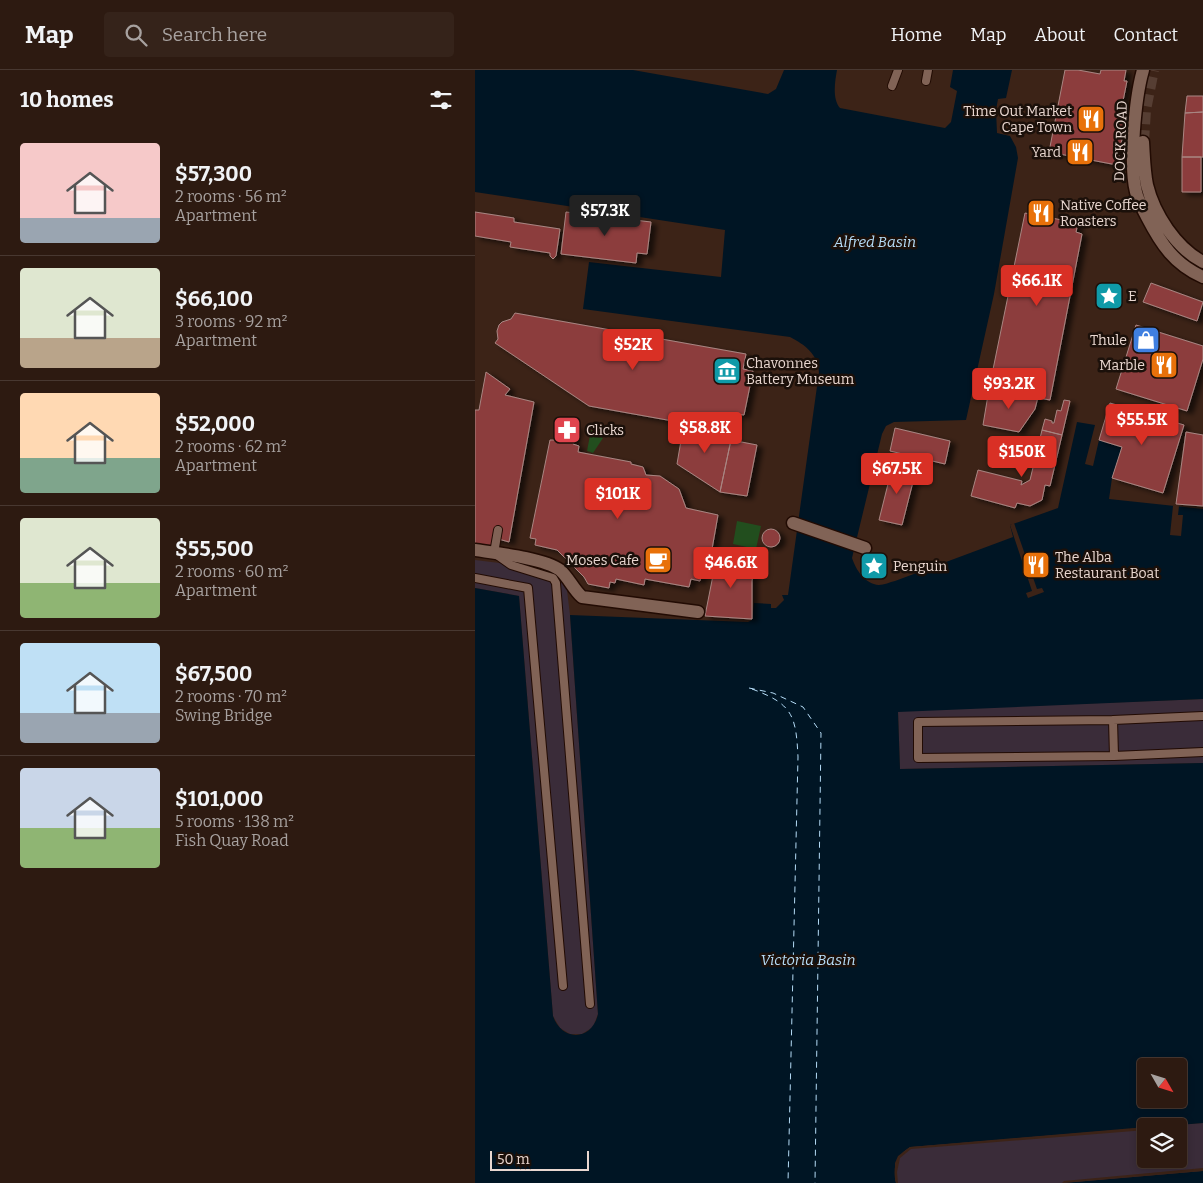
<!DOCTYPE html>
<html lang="en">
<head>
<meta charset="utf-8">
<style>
	:root { --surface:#2d1a11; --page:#35231a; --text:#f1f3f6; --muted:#a7a19f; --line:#483831; --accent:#d93025 }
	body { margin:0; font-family:Bitter,serif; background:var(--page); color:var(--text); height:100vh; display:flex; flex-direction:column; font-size:19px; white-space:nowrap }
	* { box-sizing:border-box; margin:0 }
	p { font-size:16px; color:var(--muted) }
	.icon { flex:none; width:28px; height:28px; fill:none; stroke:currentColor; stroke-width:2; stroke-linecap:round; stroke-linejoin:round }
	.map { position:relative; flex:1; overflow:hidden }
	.sheet { display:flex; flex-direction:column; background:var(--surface); width:475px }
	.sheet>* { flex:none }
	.needle { width:32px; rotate:129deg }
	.fabs { position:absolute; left:662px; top:988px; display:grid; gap:10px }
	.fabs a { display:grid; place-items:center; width:50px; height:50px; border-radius:5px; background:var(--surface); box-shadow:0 2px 8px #0003,0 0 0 1px var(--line); font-size:25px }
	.scale { position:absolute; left:15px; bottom:12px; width:99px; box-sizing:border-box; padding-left:5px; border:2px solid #e9d7d0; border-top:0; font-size:14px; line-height:18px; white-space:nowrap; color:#e9d7d0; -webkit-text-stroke:4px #1b100a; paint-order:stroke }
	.price { position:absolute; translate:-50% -42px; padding:0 11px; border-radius:5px; background:var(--accent); color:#fff; font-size:16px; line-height:32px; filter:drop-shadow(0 1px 2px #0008) }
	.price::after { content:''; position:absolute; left:50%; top:30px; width:15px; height:11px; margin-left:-8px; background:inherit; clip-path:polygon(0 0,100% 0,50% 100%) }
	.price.active { background:#222; color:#fff }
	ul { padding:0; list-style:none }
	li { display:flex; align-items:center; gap:15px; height:125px; padding:0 20px }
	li+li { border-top:1px solid var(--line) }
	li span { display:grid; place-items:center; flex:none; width:140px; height:100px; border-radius:5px; color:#555 }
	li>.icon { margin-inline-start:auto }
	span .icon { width:60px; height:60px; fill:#fffc; stroke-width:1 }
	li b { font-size:21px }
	h2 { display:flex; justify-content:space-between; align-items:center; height:60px; padding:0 20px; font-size:21px }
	header { display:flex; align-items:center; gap:30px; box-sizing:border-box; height:70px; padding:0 25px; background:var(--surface); border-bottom:1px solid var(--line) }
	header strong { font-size:24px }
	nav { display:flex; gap:28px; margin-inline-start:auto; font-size:18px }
	.search { width:350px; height:45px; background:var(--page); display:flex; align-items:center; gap:12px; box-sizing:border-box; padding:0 18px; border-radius:5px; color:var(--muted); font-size:19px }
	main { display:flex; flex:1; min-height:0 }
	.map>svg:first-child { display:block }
</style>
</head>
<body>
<header>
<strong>Map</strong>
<div class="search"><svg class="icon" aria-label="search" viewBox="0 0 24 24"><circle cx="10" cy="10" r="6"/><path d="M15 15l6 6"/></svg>Search here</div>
<nav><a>Home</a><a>Map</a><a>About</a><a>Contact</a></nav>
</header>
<main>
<section class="sheet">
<h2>10 homes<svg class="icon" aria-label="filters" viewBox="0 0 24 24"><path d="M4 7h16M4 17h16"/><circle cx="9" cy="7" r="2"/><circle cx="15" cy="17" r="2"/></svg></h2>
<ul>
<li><span style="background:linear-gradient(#f6c9c9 75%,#9aa5b1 0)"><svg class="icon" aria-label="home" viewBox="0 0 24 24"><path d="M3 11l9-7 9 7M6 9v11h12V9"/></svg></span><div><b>$57,300</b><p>2 rooms · 56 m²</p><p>Apartment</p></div></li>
<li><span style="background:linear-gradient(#dfe7d0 70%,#b9a48a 0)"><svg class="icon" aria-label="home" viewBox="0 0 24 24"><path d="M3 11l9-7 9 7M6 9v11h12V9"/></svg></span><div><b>$66,100</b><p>3 rooms · 92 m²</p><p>Apartment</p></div></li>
<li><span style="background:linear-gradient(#ffd9b3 65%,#7fa58c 0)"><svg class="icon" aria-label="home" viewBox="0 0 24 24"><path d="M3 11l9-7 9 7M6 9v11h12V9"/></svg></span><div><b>$52,000</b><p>2 rooms · 62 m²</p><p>Apartment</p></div></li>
<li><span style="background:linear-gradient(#dfe7d0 65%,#8fb573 0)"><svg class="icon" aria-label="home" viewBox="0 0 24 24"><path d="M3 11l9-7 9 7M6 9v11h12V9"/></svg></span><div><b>$55,500</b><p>2 rooms · 60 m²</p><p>Apartment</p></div></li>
<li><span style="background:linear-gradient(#bfe0f5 70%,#9aa5b1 0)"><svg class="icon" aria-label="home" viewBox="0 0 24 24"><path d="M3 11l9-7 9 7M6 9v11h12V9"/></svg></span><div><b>$67,500</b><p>2 rooms · 70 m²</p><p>Swing Bridge</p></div></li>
<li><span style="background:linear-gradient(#c9d6e8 60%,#8fb573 0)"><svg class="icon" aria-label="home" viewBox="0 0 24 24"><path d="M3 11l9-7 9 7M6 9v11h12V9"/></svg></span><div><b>$101,000</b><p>5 rooms · 138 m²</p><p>Fish Quay Road</p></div></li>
</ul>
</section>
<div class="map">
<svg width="728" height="1113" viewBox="0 0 728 1113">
	<defs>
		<filter id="shadow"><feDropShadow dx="5.5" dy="3" stdDeviation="2.5" flood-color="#0009"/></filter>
	</defs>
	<rect width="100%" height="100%" fill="#3c2317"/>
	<path fill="#3a2c39" d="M0,490L67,498L81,503L91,512L95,545L123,944L118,957L107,964H95L85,958L78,946L44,526L0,518Z
		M728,629V693L425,699L423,641Z
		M728,1053V1101L589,1113H421L420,1110L423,1086L435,1077L671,1057V1089H704V1056H681Z"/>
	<path fill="#224e1e" d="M116,360L128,368L118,383L112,381Z
		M262,451L286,456L281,479L258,474Z"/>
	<path fill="#001524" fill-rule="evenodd" d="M0,0H158L293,24L301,19L309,0H362C360,11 357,29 365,38L470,58L476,52L482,21L475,17L478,0H537L531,28L523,29L521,40L522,63L535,66L541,77L543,88L519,224L491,350L419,352L411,356L407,364L377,488C381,500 390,514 404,515C409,515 415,512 420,511L538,467L535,455L583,438L602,352L620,355L610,394L618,396L624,370L647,377L637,408L634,429L728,439V629L423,642L425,699L728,693V1053L435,1077C421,1085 417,1098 421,1113H0V518L44,526L78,946C87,972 117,971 123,944L95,545L273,552L277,550L279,533L296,534V538H301L309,530L307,525H313L344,302C342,283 330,275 315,267L108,239L114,192L246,207L250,160L0,122ZM671,996H704V1029H671Z
		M728,1101V1113H589Z"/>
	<path fill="#3c2317" d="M698,436H704L703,445H708L706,466L695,465Z
		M539,453L562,519L567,518L569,522L553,528L551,523L557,521L535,455Z
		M671,1057V1060L436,1079L425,1088L422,1102L423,1113H421L420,1110V1093L423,1086L435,1077Z
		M728,1098V1101L587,1113L589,1111Z"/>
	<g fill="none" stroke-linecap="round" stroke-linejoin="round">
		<path stroke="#b5dcf7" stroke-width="1" stroke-dasharray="6 5" stroke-linecap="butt" d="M274,618L298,623L328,637L346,663L340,1113
			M277,619C318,634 321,646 323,687L313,1113"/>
	</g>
	<path fill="#8c3e3c" stroke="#a98683" filter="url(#shadow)" d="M590,0H603L625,4L626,0H651L649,11H652L646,41L652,43L642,95L574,82Z
		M712,26H728V42L710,43Z
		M728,42V87H707L710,43Z
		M707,87H726V122H707Z
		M0,142L39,148V152L85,159L81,186L78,189L75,186V183L35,177L36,172L0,166Z
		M91,142L176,152L172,184L162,183L161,193L86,184Z
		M550,143L603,153L601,162L607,164L575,330L514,319Z
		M676,213L728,232L722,251L668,232Z
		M40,243L271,284L268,299L278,301L269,345L261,344L257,365L209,353L114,336L20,273L23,269L22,261L24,255L27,252L36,249Z
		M661,255L728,276V289L712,341L641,319Z
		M11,302L35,319L30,325L59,332L34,472L20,468L17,481L0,478V340H4Z
		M514,319L563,327L560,339L544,362L508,355Z
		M589,330L595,331L587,365L567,360L570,349L577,351V353H579L582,340L586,341Z
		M635,333L709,355L688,423L637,408L647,377L624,370Z
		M84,353L102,357L98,374L104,376L103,382L156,392V394L168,397L171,405L185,406L204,419L211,438L243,445L234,496L228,495L225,511L216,509L214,517L170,509L169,515L141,509L140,513L135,512L134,518L113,514L109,507L82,480L60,475L61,469L55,468L75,370H81Z
		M209,353L257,365L245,422L202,394Z
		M420,358L475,371L470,394L415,381Z
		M567,360L587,365L575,416L570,415L567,430L555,436L542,433L540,438L496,426L503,400L547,411L546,415L555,410Z
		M711,362L728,365V436L701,434Z
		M256,370L282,375L272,426L245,422Z
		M418,394L441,400L427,455L404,450Z
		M287 468a9 9 0 1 1 18 0a9 9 0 1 1-18 0Z
		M242,485L280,492L277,511V549L230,546Z"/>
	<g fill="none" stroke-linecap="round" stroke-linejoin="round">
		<path stroke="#563e33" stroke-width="12" stroke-dasharray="12 6" stroke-linecap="butt" d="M668,72L670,40L678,0"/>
		<defs>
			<path id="service" d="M451,11L453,0
				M417,16L423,0
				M23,460L19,483L36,495L78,508L81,513L115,934
				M0,508L53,518L88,916
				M638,650L728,646
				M639,686L638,650L443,652V688L639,686L728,682"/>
			<path id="pedestrian" d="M318,453L390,478"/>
			<path id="minor" d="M0,480C20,483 69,488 85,500C94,508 98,519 107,527L223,542"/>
			<path id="tertiary" d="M668,0C660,28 654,95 661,122C663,131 668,139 672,147C686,174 699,194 728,207
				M668,72C669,86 669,100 672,115C679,144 701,178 728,192"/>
		</defs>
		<use href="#service" stroke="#220b03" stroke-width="10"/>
		<use href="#pedestrian" stroke="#220b03" stroke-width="15"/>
		<use href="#minor" stroke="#220b03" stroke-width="15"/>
		<use href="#tertiary" stroke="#220b03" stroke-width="15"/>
		<use href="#service" stroke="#816356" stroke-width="8"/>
		<use href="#pedestrian" stroke="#816356" stroke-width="12"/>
		<use href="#minor" stroke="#816356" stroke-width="12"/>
		<use href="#tertiary" stroke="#816356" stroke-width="12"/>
	</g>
	<defs>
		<symbol id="restaurant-square" viewBox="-11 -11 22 22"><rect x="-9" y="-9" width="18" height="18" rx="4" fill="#e8710a" stroke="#1b100a"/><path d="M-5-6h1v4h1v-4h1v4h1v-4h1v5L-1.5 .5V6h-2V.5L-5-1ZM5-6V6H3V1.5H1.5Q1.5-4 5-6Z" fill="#fff"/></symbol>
		<symbol id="sight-square" viewBox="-11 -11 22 22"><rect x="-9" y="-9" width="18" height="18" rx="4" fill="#0f9aa8" stroke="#1b100a"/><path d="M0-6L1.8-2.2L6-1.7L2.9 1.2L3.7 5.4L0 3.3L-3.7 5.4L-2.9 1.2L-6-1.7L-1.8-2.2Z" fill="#fff"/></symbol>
		<symbol id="shop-square" viewBox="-11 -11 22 22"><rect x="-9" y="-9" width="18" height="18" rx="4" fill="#3f7fe0" stroke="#1b100a"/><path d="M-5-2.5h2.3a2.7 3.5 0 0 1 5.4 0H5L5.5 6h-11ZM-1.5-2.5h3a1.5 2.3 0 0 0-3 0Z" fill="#fff"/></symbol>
		<symbol id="museum-square" viewBox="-11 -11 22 22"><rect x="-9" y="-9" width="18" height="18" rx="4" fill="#0f9aa8" stroke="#1b100a"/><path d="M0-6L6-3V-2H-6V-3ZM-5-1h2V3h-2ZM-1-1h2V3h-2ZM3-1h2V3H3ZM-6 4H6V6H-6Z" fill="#fff"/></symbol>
		<symbol id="pharmacy-square" viewBox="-11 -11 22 22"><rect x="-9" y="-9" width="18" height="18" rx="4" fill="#e0444e" stroke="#1b100a"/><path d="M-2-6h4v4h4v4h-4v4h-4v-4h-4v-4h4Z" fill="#fff"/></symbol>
		<symbol id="cafe-square" viewBox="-11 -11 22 22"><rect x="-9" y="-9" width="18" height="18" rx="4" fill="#e8710a" stroke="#1b100a"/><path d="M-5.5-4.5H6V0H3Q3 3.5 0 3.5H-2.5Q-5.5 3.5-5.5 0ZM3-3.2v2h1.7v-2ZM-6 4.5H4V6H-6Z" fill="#fff"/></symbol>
	</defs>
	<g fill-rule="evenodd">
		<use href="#restaurant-square" x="600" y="33" width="32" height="32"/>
		<use href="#restaurant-square" x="589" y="66" width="32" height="32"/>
		<use href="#restaurant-square" x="550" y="127" width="32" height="32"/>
		<use href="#sight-square" x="618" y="210" width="32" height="32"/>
		<use href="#shop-square" x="655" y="254" width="32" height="32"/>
		<use href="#restaurant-square" x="673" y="279" width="32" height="32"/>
		<use href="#museum-square" x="236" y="285" width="32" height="32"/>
		<use href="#pharmacy-square" x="76" y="344" width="32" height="32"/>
		<use href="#cafe-square" x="167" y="474" width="32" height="32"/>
		<use href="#restaurant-square" x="545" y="479" width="32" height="32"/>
		<use href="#sight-square" x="383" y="480" width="32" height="32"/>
	</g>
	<g text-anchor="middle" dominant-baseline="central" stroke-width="5" stroke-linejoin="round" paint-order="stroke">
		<g font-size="14" fill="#e9d7d0" stroke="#1b100a" text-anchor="start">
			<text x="597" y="41" text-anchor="end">Time Out Market<tspan x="597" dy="16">Cape Town</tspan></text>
			<text x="586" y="82" text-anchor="end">Yard</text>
			<text x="585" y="135">Native Coffee<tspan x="585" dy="16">Roasters</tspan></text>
			<text x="653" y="226">E</text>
			<text x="652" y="270" text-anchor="end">Thule</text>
			<text x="271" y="293">Chavonnes<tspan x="271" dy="16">Battery Museum</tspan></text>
			<text x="670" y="295" text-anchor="end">Marble</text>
			<text x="111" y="360">Clicks</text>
			<text x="580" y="487">The Alba<tspan x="580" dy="16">Restaurant Boat</tspan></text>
			<text x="164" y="490" text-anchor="end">Moses Cafe</text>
			<text x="418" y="496">Penguin</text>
		</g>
		<g font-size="14" fill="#e9d7d0" stroke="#1b100a">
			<text transform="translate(646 71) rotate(-88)">DOCK ROAD</text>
		</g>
		<g font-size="15" font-style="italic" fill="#b5dcf7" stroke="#1b100a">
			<text x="400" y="172">Alfred Basin</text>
			<text x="333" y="890">Victoria Basin</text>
		</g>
	</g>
</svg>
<div class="fabs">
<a><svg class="needle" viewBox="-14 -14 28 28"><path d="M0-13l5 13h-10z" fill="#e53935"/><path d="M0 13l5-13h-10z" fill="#a7a19f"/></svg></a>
<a><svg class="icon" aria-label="layers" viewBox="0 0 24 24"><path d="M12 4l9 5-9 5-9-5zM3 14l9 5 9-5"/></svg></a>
</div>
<div class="scale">50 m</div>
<b class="price active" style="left:130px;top:167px">$57.3K</b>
<b class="price" style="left:562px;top:237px">$66.1K</b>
<b class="price" style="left:158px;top:301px">$52K</b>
<b class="price" style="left:534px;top:340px">$93.2K</b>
<b class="price" style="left:667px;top:376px">$55.5K</b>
<b class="price" style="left:230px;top:384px">$58.8K</b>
<b class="price" style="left:547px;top:408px">$150K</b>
<b class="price" style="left:422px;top:425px">$67.5K</b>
<b class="price" style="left:143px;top:450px">$101K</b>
<b class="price" style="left:256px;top:519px">$46.6K</b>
</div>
</main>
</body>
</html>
